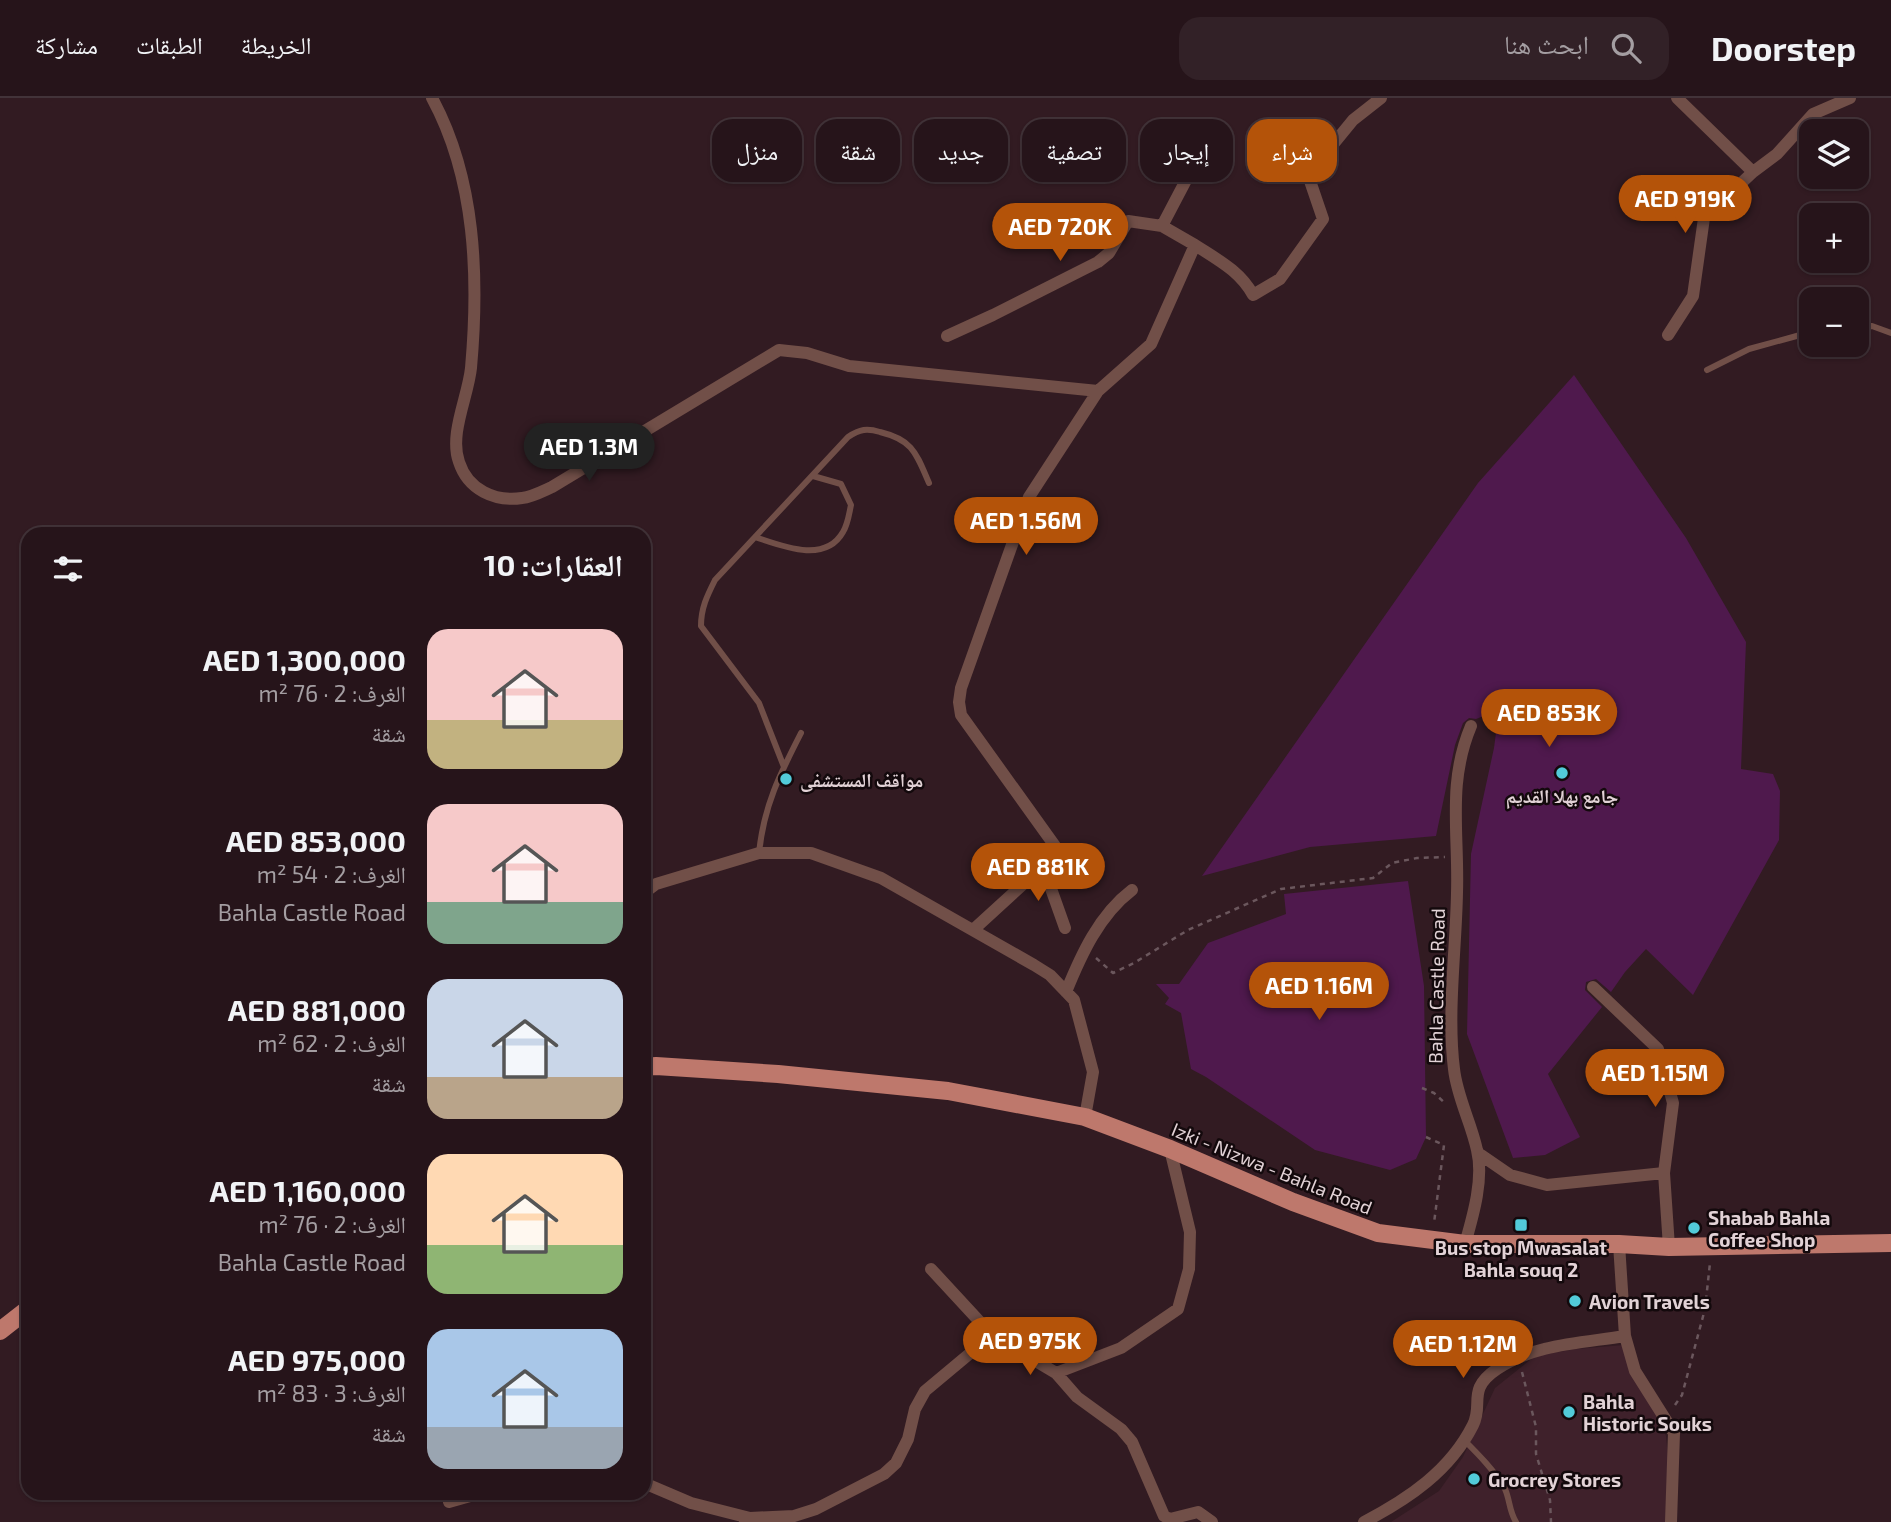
<!DOCTYPE html>
<html lang="ar">
<head>
<meta charset="utf-8">
<style>
	:root { --surface:#26141a; --page:#322127; --text:#f1f3f6; --muted:#a49ea2; --line:#423339; --accent:#b45309 }
	body { margin:0; font-family:"Exo 2","Noto Naskh Arabic",sans-serif; background:var(--page); color:var(--text); direction:rtl; height:100vh; display:flex; flex-direction:column; font-size:26px; white-space:nowrap }
	* { box-sizing:border-box; margin:0 }
	p { font-size:23px; color:var(--muted) }
	.icon { flex:none; width:38px; height:38px; fill:none; stroke:currentColor; stroke-width:2; stroke-linecap:round; stroke-linejoin:round }
	.map { position:relative; flex:1; overflow:hidden; direction:ltr }
	.sheet { position:absolute; left:21px; top:429px; width:630px; height:973px; display:flex; flex-direction:column; background:var(--surface); border-radius:21px; box-shadow:0 2px 5px #0004,0 0 0 2px var(--line); direction:rtl }
	.sheet>* { flex:none }
	.guide { position:absolute; left:672px; top:21px; width:665px; height:63px; direction:rtl; display:flex; gap:14px }
	.tools { position:absolute; left:1799px; top:21px; display:grid; gap:14px }
	.tools a { display:grid; place-items:center; width:70px; height:70px; border-radius:14px; background:var(--surface); box-shadow:0 2px 5px #0004,0 0 0 2px var(--line); font-size:35px }
	.price { position:absolute; translate:-50% -60px; padding:0 16px; border-radius:24px; background:var(--accent); color:#fff; font-size:23px; line-height:46px; filter:drop-shadow(0 2px 4px #0008) }
	.price::after { content:''; position:absolute; left:50%; top:42px; width:21px; height:16px; margin-left:-10px; background:inherit; clip-path:polygon(0 0,100% 0,50% 100%) }
	.price.current { background:#222; color:#fff }
	ul { padding:0; list-style:none }
	li { display:flex; align-items:center; gap:21px; height:175px; padding:0 28px }
	li span { display:grid; place-items:center; flex:none; width:196px; height:140px; border-radius:21px; color:#555 }
	li>.icon { margin-inline-start:auto }
	span .icon { width:84px; height:84px; fill:#fffc; stroke-width:1 }
	li b { font-size:30px }
	h2 { display:flex; justify-content:space-between; align-items:center; height:84px; padding:0 28px; font-size:30px }
	.chip { padding:0 24px; border-radius:21px; background:var(--surface); box-shadow:0 2px 5px #0004,0 0 0 2px var(--line); font-size:24px; line-height:63px }
	.chip.current { background:var(--accent); color:#fff }
	header { display:flex; align-items:center; gap:42px; box-sizing:border-box; height:98px; padding:0 35px; background:var(--surface); border-bottom:2px solid var(--line) }
	header strong { font-size:33px }
	nav { display:flex; gap:38px; margin-inline-start:auto; font-size:24px }
	.search { width:490px; height:63px; background:var(--page); display:flex; align-items:center; gap:18px; box-sizing:border-box; padding:0 24px; border-radius:21px; color:var(--muted); font-size:26px }
	.map>svg:first-child { display:block }
</style>
</head>
<body>
<header>
<strong>Doorstep</strong>
<div class="search"><svg class="icon" aria-label="search" viewBox="0 0 24 24"><circle cx="10" cy="10" r="6"/><path d="M15 15l6 6"/></svg>ابحث هنا</div>
<nav><a>الخريطة</a><a>الطبقات</a><a>مشاركة</a></nav>
</header>
<div class="map">
<svg width="1891" height="1424" viewBox="0 0 1891 1424">
	<rect width="100%" height="100%" fill="#321b22"/>
	<path fill="#3f212b" d="M1624,1247L1666,1338L1674,1424H1391L1439,1393L1463,1359L1495,1290L1535,1258L1576,1251Z"/>
	<path fill="#4f194d" d="M1574,277L1686,440L1746,544L1741,671L1773,676L1780,693L1779,742L1693,897L1646,851L1625,874L1611,894L1596,881L1586,884L1585,892L1602,909L1548,976L1580,1039L1545,1057L1513,1060L1467,936L1471,756L1494,650L1499,612L1476,621L1469,620L1463,625L1455,647L1436,738L1310,749L1202,778L1478,385Z
		M1408,783L1424,888L1426,1039L1416,1061L1390,1072L1315,1052L1206,979L1191,971L1181,915L1165,906L1169,900L1156,886H1179L1208,845L1286,816L1284,796Z"/>
	<g fill="none" stroke-linecap="round" stroke-linejoin="round">
		<path stroke="#6b575d" stroke-width="2.5" stroke-dasharray="5 5" stroke-linecap="butt" d="M1096,860L1113,875L1134,865L1188,832L1281,791L1373,780L1392,765L1417,760L1445,759
			M1422,990L1434,995L1446,1006
			M1426,1039L1444,1047L1434,1125
			M1522,1274L1536,1329V1356L1550,1402L1551,1424
			M1675,1307L1682,1297L1705,1211L1710,1165"/>
		<path stroke="#714f48" stroke-width="6" d="M1857,229L1872,228L1891,235
			M1707,272L1749,251L1811,234
			M755,439C782,448 825,466 843,434C848,426 849,416 851,407L841,386L813,378
			M784,669L759,605L701,528C701,510 707,498 715,482L848,339C860,331 867,330 880,334C913,342 916,355 929,385
			M759,755C764,707 780,676 801,635
			M1464,1342C1478,1356 1495,1373 1505,1391C1510,1402 1509,1413 1516,1424"/>
		<path stroke="#714f48" stroke-width="12" d="M432,0C476,81 479,180 471,270C468,299 449,336 459,364C468,392 495,404 522,400C532,399 543,393 552,389L779,252L807,255L849,268L1098,293
			M1677,0L1753,74L1777,56L1813,16L1850,0
			M1195,147C1218,162 1240,173 1253,197L1280,181L1323,121L1308,77L1353,22L1381,0
			M1668,237L1693,198L1704,120L1753,74
			M947,238L993,217L1098,164L1109,155L1128,123L1162,128
			M1043,768L1065,830
			M644,795L656,786L759,755H811L881,780L1034,867L1050,877L1074,902L1093,974L1085,1019
			M973,832L1054,758L1055,748L961,617L959,604L961,590L1029,399L1098,293L1151,246L1195,147L1162,128L1194,67
			M1593,889L1658,951L1673,1005L1664,1075L1669,1149
			M1066,894C1081,857 1099,817 1132,792
			M1478,1055L1510,1077L1547,1087L1664,1075
			M1465,1146C1473,1118 1484,1081 1477,1052C1471,1024 1457,999 1454,971C1447,916 1456,850 1457,795C1459,735 1447,685 1471,628
			M1619,1146L1625,1238L1635,1273L1674,1335L1671,1424
			M931,1171L992,1237
			M1056,1275L1077,1299L1121,1331L1132,1344L1164,1418L1170,1421L1198,1414L1212,1424
			M644,1385L691,1405L750,1420
			M449,1404L481,1395
			M745,1424L750,1420L794,1418L816,1411L884,1376L896,1365L908,1341L915,1311L925,1293L992,1237L1056,1275L1121,1250L1178,1211L1189,1171L1190,1134L1170,1051
			M1364,1424C1408,1401 1450,1373 1473,1327C1484,1305 1466,1292 1497,1271C1534,1246 1582,1245 1625,1238"/>
		<path stroke="#be786c" stroke-width="18" d="M644,969L656,968L778,976L948,993L1085,1019L1170,1051L1293,1104L1378,1135L1465,1146H1619L1669,1149L1891,1145
			M0,1233L28,1211"/>
	</g>
	<g fill="#52cbd9" stroke="#13090c" stroke-width="2.5">
		<circle cx="1562" cy="675" r="7"/>
		<circle cx="786" cy="681" r="7"/>
		<rect x="1514" y="1120" width="14" height="14" rx="3.5"/>
		<circle cx="1694" cy="1130" r="7"/>
		<circle cx="1575" cy="1203" r="7"/>
		<circle cx="1569" cy="1314" r="7"/>
		<circle cx="1474" cy="1381" r="7"/>
	</g>
	<g text-anchor="middle" dominant-baseline="central" stroke-width="5" stroke-linejoin="round" paint-order="stroke">
		<g font-size="19" font-weight="bold" fill="#e2d2d6" stroke="#13090c" text-anchor="start">
			<text x="800" y="681">مواقف المستشفى</text>
			<text x="1562" y="697" text-anchor="middle">جامع بهلا القديم</text>
			<text x="1708" y="1119">Shabab Bahla<tspan x="1708" dy="22">Coffee Shop</tspan></text>
			<text x="1521" y="1149" text-anchor="middle">Bus stop Mwasalat<tspan x="1521" dy="22">Bahla souq 2</tspan></text>
			<text x="1589" y="1203">Avion Travels</text>
			<text x="1583" y="1303">Bahla<tspan x="1583" dy="22">Historic Souks</tspan></text>
			<text x="1488" y="1381">Grocrey Stores</text>
		</g>
		<g font-size="19" fill="#e2d2d6" stroke="#13090c">
			<text transform="translate(1436 888) rotate(-89)">Bahla Castle Road</text>
			<text transform="translate(1272 1070) rotate(22)">Izki - Nizwa - Bahla Road</text>
		</g>
	</g>
</svg>
<div class="tools">
<a><svg class="icon" aria-label="layers" viewBox="0 0 24 24"><path d="M12 4l9 5-9 5-9-5zM3 14l9 5 9-5"/></svg></a>
<a>+</a>
<a>−</a>
</div>
<b class="price" style="left:1685px;top:137px">AED 919K</b>
<b class="price" style="left:1060px;top:165px">AED 720K</b>
<b class="price current" style="left:589px;top:385px">AED 1.3M</b>
<b class="price" style="left:1026px;top:459px">AED 1.56M</b>
<b class="price" style="left:1549px;top:651px">AED 853K</b>
<b class="price" style="left:1038px;top:805px">AED 881K</b>
<b class="price" style="left:1319px;top:924px">AED 1.16M</b>
<b class="price" style="left:1655px;top:1011px">AED 1.15M</b>
<b class="price" style="left:1030px;top:1279px">AED 975K</b>
<b class="price" style="left:1463px;top:1282px">AED 1.12M</b>
<div class="guide">
<a class="chip current">شراء</a>
<a class="chip">إيجار</a>
<a class="chip">تصفية</a>
<a class="chip">جديد</a>
<a class="chip">شقة</a>
<a class="chip">منزل</a>
</div>
<section class="sheet">
<h2>العقارات: 10<svg class="icon" aria-label="filters" viewBox="0 0 24 24"><path d="M4 7h16M4 17h16"/><circle cx="9" cy="7" r="2"/><circle cx="15" cy="17" r="2"/></svg></h2>
<ul>
<li><span style="background:linear-gradient(#f6c9c9 65%,#c2b280 0)"><svg class="icon" aria-label="home" viewBox="0 0 24 24"><path d="M3 11l9-7 9 7M6 9v11h12V9"/></svg></span><div><b>AED 1,300,000</b><p>الغرف: 2 · 76 m²</p><p>شقة</p></div></li>
<li><span style="background:linear-gradient(#f6c9c9 70%,#7fa58c 0)"><svg class="icon" aria-label="home" viewBox="0 0 24 24"><path d="M3 11l9-7 9 7M6 9v11h12V9"/></svg></span><div><b>AED 853,000</b><p>الغرف: 2 · 54 m²</p><p>Bahla Castle Road</p></div></li>
<li><span style="background:linear-gradient(#c9d6e8 70%,#b9a48a 0)"><svg class="icon" aria-label="home" viewBox="0 0 24 24"><path d="M3 11l9-7 9 7M6 9v11h12V9"/></svg></span><div><b>AED 881,000</b><p>الغرف: 2 · 62 m²</p><p>شقة</p></div></li>
<li><span style="background:linear-gradient(#ffd9b3 65%,#8fb573 0)"><svg class="icon" aria-label="home" viewBox="0 0 24 24"><path d="M3 11l9-7 9 7M6 9v11h12V9"/></svg></span><div><b>AED 1,160,000</b><p>الغرف: 2 · 76 m²</p><p>Bahla Castle Road</p></div></li>
<li><span style="background:linear-gradient(#a9c7e8 70%,#9aa5b1 0)"><svg class="icon" aria-label="home" viewBox="0 0 24 24"><path d="M3 11l9-7 9 7M6 9v11h12V9"/></svg></span><div><b>AED 975,000</b><p>الغرف: 3 · 83 m²</p><p>شقة</p></div></li>
</ul>
</section>
</div>
</body>
</html>
